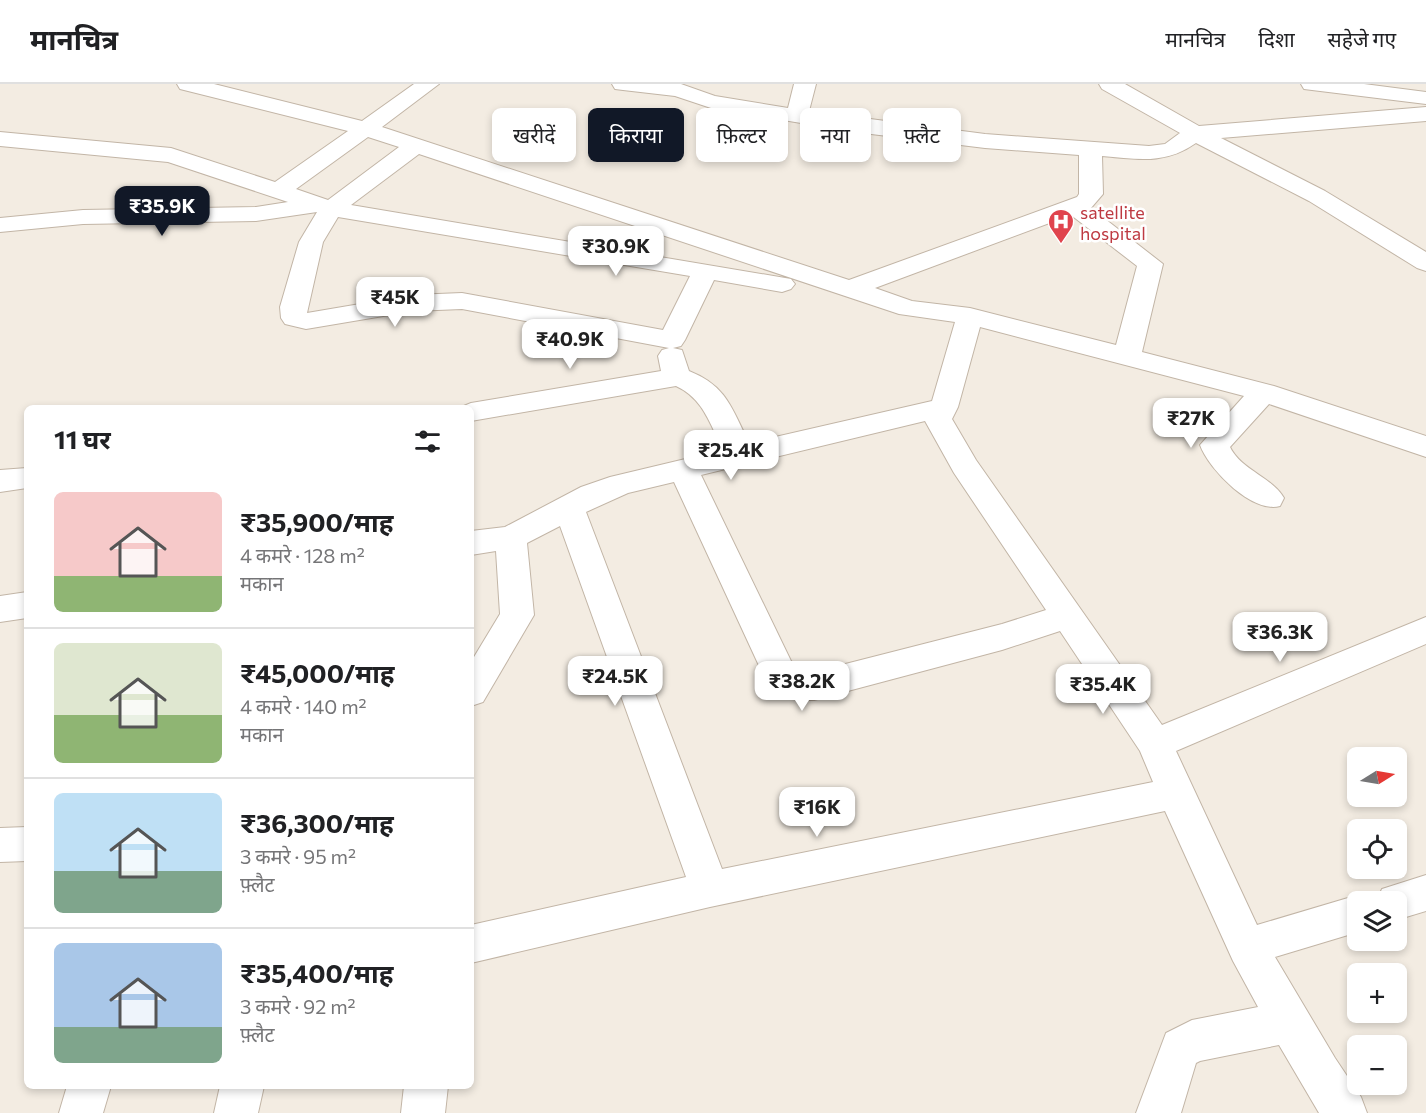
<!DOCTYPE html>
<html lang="hi">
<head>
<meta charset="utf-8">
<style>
	:root { --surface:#fff; --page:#f6f6f6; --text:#202124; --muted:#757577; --line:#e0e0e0; --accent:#111827 }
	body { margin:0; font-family:Commissioner,"Noto Sans Devanagari",sans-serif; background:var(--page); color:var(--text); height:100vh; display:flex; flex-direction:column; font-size:22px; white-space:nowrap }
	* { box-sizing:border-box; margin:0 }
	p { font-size:20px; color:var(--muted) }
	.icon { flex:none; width:33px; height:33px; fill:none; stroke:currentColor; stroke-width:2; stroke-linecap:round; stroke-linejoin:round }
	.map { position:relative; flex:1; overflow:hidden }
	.panel { position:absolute; left:24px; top:321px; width:450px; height:684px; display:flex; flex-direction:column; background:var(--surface); border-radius:9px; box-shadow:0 3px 9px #0003 }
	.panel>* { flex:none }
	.banner { position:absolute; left:492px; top:24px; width:570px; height:54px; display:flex; gap:12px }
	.needle { width:39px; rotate:79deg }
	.tools { position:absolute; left:1347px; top:663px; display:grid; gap:12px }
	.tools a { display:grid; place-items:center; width:60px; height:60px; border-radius:9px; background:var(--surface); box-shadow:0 3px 9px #0003; font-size:30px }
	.price { position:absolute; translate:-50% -51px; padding:0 14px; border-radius:12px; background:#fff; color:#222; font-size:20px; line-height:39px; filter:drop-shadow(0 2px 3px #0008) }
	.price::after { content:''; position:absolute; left:50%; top:36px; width:18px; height:14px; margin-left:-9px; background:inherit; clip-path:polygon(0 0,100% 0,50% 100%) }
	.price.current { background:var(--accent); color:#fff }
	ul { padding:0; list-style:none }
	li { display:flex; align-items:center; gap:18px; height:150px; padding:0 30px }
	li+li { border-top:2px solid var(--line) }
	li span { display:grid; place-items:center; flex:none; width:168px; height:120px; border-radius:9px; color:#555 }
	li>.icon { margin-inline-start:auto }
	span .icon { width:72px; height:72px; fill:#fffc; stroke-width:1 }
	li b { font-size:26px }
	h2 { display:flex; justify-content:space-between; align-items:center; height:72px; padding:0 30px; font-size:26px }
	.tag { padding:0 21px; border-radius:9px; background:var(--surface); box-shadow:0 3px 9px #0003; font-size:21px; line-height:54px }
	.tag.current { background:var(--accent); color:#fff }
	header { display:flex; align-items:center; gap:36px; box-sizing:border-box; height:84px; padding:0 30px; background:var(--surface); border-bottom:2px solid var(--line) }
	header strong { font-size:28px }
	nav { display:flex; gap:33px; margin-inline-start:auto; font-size:21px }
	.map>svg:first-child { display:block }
</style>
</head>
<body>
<header>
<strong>मानचित्र</strong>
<nav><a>मानचित्र</a><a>दिशा</a><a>सहेजे गए</a></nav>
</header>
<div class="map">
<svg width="1426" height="1029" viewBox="0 0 1426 1029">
	<rect width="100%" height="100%" fill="#f3ece2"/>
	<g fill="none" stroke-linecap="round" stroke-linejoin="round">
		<defs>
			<path id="minor" d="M177,0H214L362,37L414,0H439L382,43L849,196L1077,113L1079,110V71L985,64L855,48L711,24L675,12L623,6L615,5L612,0H681L715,12L788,24L794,0H816L809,27L985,50L1149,62L1165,60L1180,49L1102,5L1099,0H1125L1199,42L1426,23V37L1221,54L1325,107L1426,168V187L1417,184L1309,117L1196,59C1165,81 1138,75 1102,72L1103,110L1091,124L1163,180L1142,268L1274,302L1426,352V373L1269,320L1230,363C1241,386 1272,393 1284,414L1280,422C1253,430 1209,386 1200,361L1244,312L980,243L958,323L952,335L976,376L1162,641L1426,533V560L1176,667L1257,841L1358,811L1372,816L1358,818V848L1275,873L1335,974L1361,1013L1367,1029H1319L1279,961L1200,977L1196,979L1181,1029H1136L1166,949L1192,936L1258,923L1233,877L1165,727L710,823L471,879V841L686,793L560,442L527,459L534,531L483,618L471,622V578L500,530L496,467L471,471V447L505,443L581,403L610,393L723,366C710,340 703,314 676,302L471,337V324H459L471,319L661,287L658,272L662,266L669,264L462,225L413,227L306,245L285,240L281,234L280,223L299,158L317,128L256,137L83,140L0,148V134L83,126L256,123L288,118L168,78L0,62V48L171,64L275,98L348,47L180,5ZM368,53L399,63L328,116L296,105ZM419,70L899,230L955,238L932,317L749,359C732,325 727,302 689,287L682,266L673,264L681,262L685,256L714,196L782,208L791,205L795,200L791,195L351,121ZM1071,131L1137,182L1116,261L970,224L912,217L875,204ZM338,133L690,192L663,246L462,209L413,211L307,229L323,158ZM925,337L954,389L1046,526L1002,540L814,588H803L791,577L701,391ZM674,398L761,586C772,607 790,617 814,616L1002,566L1060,547L1140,667L1153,698L722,785L586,428L628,409Z
				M1301,0H1364L1426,8V20L1312,6L1304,5Z
				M27,384V404L0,408V386Z
				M27,508V534L0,538V512Z
				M27,743V777L0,778V744Z
				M1426,791V827L1396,836V818H1376L1382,805Z
				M67,1002H111L103,1029H59Z
				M220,1002H264L258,1029H214Z
				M404,1002H448L445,1029H401Z"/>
		</defs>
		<use href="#minor" stroke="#c2b5a6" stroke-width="2"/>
		<use href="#minor" fill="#fff" fill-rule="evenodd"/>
	</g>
	<defs>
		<symbol id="hospital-pin" viewBox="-11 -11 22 30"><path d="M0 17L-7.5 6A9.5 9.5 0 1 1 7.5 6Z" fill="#e0444e" stroke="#fff"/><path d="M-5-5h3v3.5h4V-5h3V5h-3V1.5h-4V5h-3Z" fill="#fff"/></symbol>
	</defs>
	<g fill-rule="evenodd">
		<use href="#hospital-pin" x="1046" y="123" width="30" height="40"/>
	</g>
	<g text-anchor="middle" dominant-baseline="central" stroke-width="5" stroke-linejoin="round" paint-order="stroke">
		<g font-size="18" fill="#be3a42" stroke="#fff" text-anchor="start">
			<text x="1080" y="128">satellite<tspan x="1080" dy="21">hospital</tspan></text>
		</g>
	</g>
</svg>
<div class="tools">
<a><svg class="needle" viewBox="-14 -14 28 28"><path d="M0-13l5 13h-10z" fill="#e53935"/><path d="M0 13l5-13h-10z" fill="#757577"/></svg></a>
<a><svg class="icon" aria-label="locate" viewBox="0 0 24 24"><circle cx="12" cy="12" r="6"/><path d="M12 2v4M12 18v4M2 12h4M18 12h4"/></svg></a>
<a><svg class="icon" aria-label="layers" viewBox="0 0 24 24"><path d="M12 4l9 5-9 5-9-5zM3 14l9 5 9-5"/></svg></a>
<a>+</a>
<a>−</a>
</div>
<b class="price current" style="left:162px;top:153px">₹35.9K</b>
<b class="price" style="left:616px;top:193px">₹30.9K</b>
<b class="price" style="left:395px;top:244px">₹45K</b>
<b class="price" style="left:570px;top:286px">₹40.9K</b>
<b class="price" style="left:1191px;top:365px">₹27K</b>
<b class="price" style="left:731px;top:397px">₹25.4K</b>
<b class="price" style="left:1280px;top:579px">₹36.3K</b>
<b class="price" style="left:615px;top:623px">₹24.5K</b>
<b class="price" style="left:802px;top:628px">₹38.2K</b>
<b class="price" style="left:1103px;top:631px">₹35.4K</b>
<b class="price" style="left:817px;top:754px">₹16K</b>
<div class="banner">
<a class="tag">खरीदें</a>
<a class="tag current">किराया</a>
<a class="tag">फ़िल्टर</a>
<a class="tag">नया</a>
<a class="tag">फ़्लैट</a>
</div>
<section class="panel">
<h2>11 घर<svg class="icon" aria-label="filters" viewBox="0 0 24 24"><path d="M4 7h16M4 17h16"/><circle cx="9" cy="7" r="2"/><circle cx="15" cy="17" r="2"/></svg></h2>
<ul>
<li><span style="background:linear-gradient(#f6c9c9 70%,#8fb573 0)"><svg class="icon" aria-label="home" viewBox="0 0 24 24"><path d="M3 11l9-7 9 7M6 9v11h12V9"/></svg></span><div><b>₹35,900/माह</b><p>4 कमरे · 128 m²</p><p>मकान</p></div></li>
<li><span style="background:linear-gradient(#dfe7d0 60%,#8fb573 0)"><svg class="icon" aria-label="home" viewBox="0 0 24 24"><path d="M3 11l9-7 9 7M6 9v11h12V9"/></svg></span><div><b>₹45,000/माह</b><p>4 कमरे · 140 m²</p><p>मकान</p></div></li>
<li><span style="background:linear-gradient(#bfe0f5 65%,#7fa58c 0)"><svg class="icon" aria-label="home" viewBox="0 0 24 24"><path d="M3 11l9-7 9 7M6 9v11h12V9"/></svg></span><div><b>₹36,300/माह</b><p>3 कमरे · 95 m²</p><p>फ़्लैट</p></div></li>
<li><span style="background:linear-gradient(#a9c7e8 70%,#7fa58c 0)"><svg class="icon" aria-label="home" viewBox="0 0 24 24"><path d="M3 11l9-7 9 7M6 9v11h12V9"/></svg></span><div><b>₹35,400/माह</b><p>3 कमरे · 92 m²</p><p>फ़्लैट</p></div></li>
</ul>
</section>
</div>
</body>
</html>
